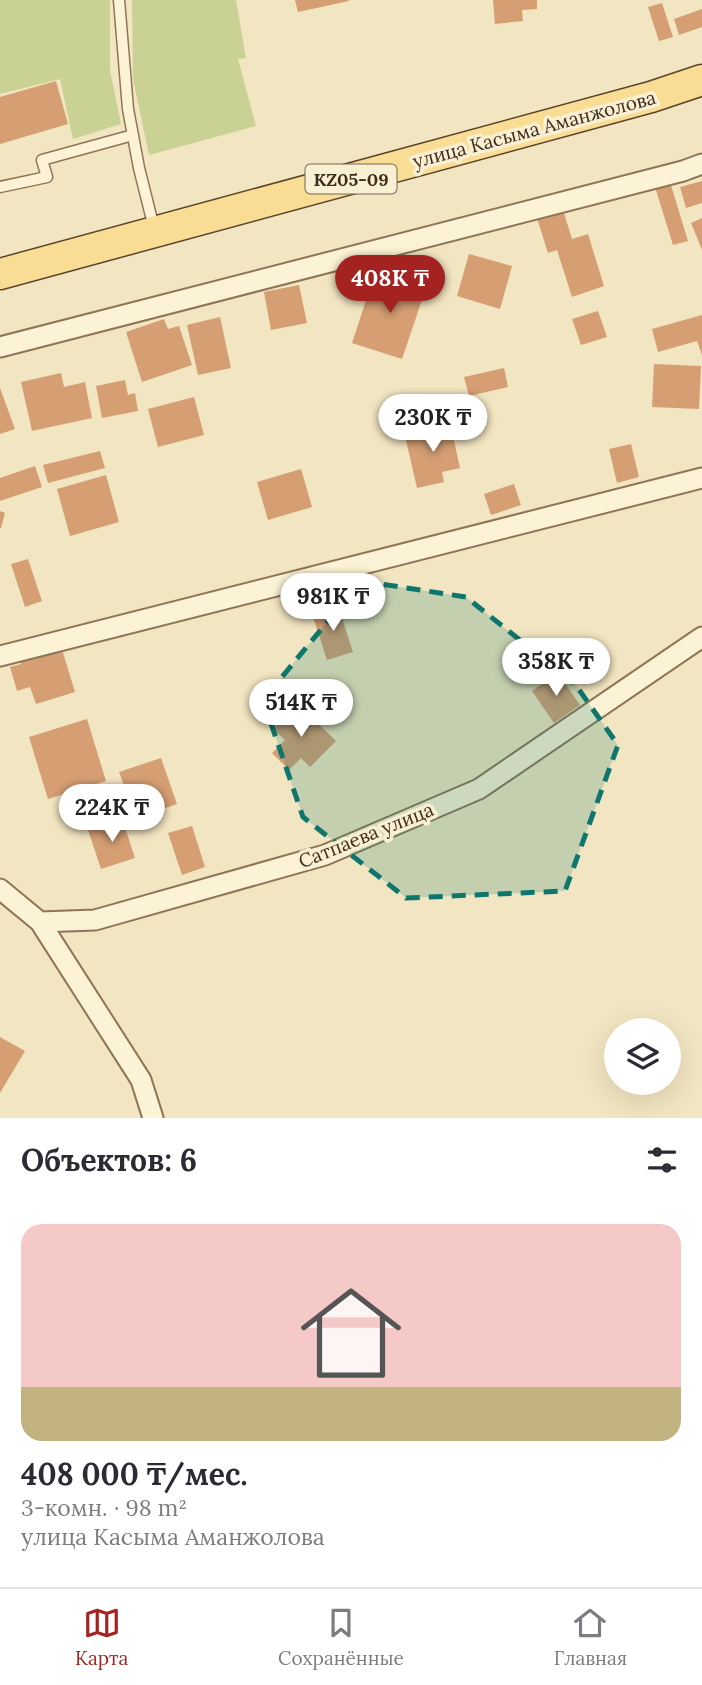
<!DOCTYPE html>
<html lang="ru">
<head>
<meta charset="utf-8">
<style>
	:root { --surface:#fff; --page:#f7f7f7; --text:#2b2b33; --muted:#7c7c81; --line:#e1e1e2; --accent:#a42220 }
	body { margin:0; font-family:Lora,serif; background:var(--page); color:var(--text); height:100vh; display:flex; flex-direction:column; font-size:26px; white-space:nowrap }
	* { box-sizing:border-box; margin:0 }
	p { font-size:23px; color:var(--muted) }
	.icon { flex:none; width:38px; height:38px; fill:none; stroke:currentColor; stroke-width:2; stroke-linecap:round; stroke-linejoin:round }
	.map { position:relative; height:1118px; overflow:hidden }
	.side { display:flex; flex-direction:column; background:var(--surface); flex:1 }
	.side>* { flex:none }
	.fabs { position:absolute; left:604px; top:1018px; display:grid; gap:14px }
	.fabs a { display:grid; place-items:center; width:77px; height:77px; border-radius:50%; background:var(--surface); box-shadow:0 7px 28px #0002; font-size:35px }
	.price { position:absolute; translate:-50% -60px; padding:0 16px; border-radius:24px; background:#fff; color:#222; font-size:23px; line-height:46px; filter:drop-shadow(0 2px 4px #0008) }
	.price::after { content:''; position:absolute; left:50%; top:42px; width:21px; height:16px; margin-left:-10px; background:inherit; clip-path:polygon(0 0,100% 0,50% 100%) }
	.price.on { background:var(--accent); color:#fff }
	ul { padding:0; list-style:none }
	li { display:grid; align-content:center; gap:14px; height:371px; padding:0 21px }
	li span { display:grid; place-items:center; height:217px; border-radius:21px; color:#555 }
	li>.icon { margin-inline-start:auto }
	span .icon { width:126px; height:126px; fill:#fffc; stroke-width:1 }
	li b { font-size:30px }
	h2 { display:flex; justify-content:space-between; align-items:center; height:84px; padding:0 21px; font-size:30px }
	.tab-bar { display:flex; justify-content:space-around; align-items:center; height:98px; border-top:2px solid var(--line); background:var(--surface); font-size:19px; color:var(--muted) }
	.tab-bar a { display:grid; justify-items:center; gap:4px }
	.tab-bar .on { color:var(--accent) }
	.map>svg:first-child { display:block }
</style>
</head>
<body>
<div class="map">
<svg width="702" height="1118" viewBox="0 0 702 1118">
	<rect width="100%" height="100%" fill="#f2e5c1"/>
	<path fill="#c9d294" d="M0,0H110V70L121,124L73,139L60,79L0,94Z
		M132,0H236L246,58L238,59L256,126L149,155L133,79Z"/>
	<path fill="#d59e73" d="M295,0H349V1L298,12Z
		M493,0H537V9L522,10L523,21L495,24Z
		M662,3L673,37L659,41L648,7Z
		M702,9V27L679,35L674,19Z
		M56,81L68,124L0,144V97Z
		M702,181V203L686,208L680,187Z
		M670,182L688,241L673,245L655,187Z
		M563,210L572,239L588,234L604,286L572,297L557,250L548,253L537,218Z
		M702,218V250L691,223Z
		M469,254L512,266L500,309L457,296Z
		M390,273L427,285L402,359L352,343L374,276L388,280Z
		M299,285L307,323L271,330L264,292Z
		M598,311L607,337L581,345L572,319Z
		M702,315V355L697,341L658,352L652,329Z
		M220,317L231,368L198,375L187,325Z
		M164,319L168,329L179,326L192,365L142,382L126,332Z
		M654,364L701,366L699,409L652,407Z
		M504,368L508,387L469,396L464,377Z
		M61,373L64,387L85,382L92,418L32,431L21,382Z
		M125,380L128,395L135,393L138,411L102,418L96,386Z
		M0,388L15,429L0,434Z
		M194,397L204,435L158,447L148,409Z
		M450,422L460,468L442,472L444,482L417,488L406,440L421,436L419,429Z
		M631,444L639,477L617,483L609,449Z
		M100,451L105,468L48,483L43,465Z
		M35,466L42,487L0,501V478Z
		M301,469L312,507L268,520L257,482Z
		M106,475L119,522L70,536L57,489Z
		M514,484L521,505L491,515L484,494Z
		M0,511L5,513L1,528H0Z
		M28,559L42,601L25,607L11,564Z
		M338,606L353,652L327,660L312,614Z
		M60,643L75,692L36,704L30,687L17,691L10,667L21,664L18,656Z
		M558,673L580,705L554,723L532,691Z
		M298,704L336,741L310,767L301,758L289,770L272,753L285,740L273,729Z
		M87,719L106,781L48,799L29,737Z
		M161,758L177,804L136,818L119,772Z
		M122,818L135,858L101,869L88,830Z
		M192,826L205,867L182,875L168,833Z
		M0,1037L25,1051L0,1093Z"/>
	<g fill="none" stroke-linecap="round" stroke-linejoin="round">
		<defs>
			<path id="service" d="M119,0L128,109L139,168L154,228
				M0,187L47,177L42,160L133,135"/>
			<path id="minor" d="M0,347L683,171L702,164
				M0,656L702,478
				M0,889L40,922L95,920L325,855L479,789L702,637
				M40,922L141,1080L153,1118"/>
			<path id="primary" d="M0,274L651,97L702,80"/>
		</defs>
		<use href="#service" stroke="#8e7556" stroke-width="13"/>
		<use href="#minor" stroke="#8e7556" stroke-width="23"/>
		<use href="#primary" stroke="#5c432b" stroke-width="33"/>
		<use href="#service" stroke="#fcf2d5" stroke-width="10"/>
		<use href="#minor" stroke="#fcf2d5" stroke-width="19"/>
		<use href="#primary" stroke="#f9dd95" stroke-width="30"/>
	</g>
	<path fill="#0f766e" fill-opacity="0.2" stroke="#0f766e" stroke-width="5" stroke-dasharray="14 9" stroke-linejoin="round" d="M361,581L466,597L575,684L618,745L565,891L406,898L303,817L263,700Z"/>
	<g text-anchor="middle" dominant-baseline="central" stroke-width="7" stroke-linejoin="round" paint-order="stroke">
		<rect fill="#f9efd2" stroke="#756753" stroke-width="2" x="305.5" y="164.5" width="91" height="29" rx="5"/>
		<g font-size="18" font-weight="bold" fill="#3c2d1c">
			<text x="351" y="179">KZ05-09</text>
		</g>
		<g font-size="19" fill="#3c2d1c" stroke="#f9efd2">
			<text transform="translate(534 129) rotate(-15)">улица Касыма Аманжолова</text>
			<text transform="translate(366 835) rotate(-22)">Сатпаева улица</text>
		</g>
	</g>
</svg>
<div class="fabs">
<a><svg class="icon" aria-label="layers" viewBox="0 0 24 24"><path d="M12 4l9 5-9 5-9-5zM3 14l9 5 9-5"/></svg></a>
</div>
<b class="price on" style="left:390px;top:315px">408K ₸</b>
<b class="price" style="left:433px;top:454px">230K ₸</b>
<b class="price" style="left:333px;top:633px">981K ₸</b>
<b class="price" style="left:556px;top:698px">358K ₸</b>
<b class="price" style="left:301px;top:739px">514K ₸</b>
<b class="price" style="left:112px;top:844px">224K ₸</b>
</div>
<section class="side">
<h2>Объектов: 6<svg class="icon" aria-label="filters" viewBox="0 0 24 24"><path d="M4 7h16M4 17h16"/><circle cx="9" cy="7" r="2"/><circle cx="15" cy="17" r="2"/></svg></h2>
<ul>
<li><span style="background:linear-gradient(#f6c9c9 75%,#c2b280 0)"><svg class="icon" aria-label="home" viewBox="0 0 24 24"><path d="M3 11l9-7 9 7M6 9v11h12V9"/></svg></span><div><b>408 000 ₸/мес.</b><p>3-комн. · 98 m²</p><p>улица Касыма Аманжолова</p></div></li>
</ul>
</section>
<nav class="tab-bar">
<a class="on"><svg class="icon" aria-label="map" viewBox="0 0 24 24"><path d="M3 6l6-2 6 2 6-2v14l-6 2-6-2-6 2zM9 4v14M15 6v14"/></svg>Карта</a>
<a><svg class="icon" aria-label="saved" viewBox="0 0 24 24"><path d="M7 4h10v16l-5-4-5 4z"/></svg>Сохранённые</a>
<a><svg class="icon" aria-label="home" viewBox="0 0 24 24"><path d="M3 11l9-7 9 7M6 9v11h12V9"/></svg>Главная</a>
</nav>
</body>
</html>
